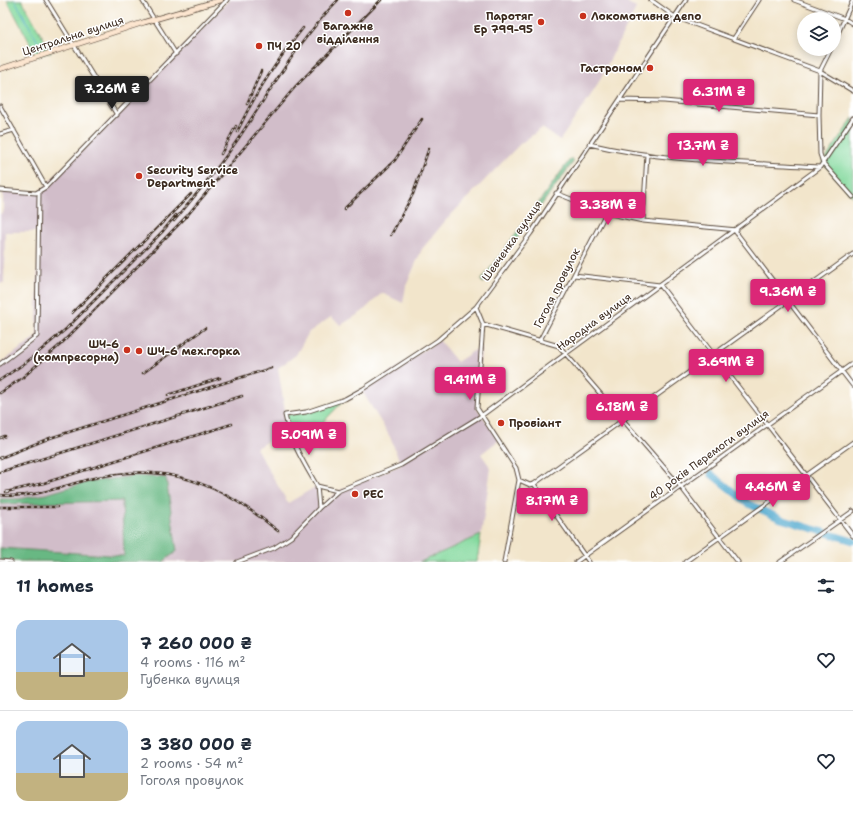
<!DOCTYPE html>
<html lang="en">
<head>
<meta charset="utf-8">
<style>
	:root { --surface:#fff; --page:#f6f6f7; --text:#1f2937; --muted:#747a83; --line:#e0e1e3; --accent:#db2777 }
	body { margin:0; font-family:"Shantell Sans",sans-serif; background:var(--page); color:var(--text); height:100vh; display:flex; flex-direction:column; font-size:15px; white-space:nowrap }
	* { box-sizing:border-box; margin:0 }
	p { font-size:13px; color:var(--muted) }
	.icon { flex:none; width:22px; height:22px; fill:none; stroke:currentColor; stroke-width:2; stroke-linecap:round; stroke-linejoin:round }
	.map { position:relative; height:562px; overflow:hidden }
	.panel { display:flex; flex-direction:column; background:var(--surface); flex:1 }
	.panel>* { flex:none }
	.buttons { position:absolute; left:797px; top:12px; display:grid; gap:8px }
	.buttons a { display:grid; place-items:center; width:44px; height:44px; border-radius:50%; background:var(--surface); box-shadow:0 2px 10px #0003; font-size:20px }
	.price { position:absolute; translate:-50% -34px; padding:0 9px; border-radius:4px; background:var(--accent); color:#fff; font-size:13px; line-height:26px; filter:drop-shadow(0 1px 2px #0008) }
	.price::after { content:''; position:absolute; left:50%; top:24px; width:12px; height:9px; margin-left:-6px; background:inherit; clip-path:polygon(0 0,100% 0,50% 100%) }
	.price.on { background:#222; color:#fff }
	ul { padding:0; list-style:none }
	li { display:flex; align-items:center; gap:12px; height:100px; padding:0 16px }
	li+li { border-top:1px solid var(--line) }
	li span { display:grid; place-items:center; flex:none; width:112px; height:80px; border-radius:12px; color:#555 }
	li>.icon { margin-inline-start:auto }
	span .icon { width:48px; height:48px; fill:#fffc; stroke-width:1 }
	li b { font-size:17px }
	h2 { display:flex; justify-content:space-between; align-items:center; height:48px; padding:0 16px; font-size:17px }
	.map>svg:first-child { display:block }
</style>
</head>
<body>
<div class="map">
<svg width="853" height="562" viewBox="0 0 853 562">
	<rect width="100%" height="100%" fill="#fff"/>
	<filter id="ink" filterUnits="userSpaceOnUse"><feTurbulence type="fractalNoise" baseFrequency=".025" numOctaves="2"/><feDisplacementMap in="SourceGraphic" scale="8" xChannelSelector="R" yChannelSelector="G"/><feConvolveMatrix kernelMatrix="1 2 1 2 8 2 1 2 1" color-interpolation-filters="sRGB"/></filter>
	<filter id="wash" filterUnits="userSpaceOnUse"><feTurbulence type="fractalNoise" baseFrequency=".012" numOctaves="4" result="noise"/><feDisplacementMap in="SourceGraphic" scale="16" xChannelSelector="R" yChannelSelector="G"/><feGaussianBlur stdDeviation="0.9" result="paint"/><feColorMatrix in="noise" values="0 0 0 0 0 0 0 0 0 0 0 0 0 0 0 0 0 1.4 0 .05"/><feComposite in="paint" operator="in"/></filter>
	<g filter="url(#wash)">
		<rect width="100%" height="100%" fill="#f2e5cb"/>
		<path fill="#d1bdc9" d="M229,0H624L636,8L595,89L560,140L542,128L520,144L446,220L422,249L406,286L403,303L382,293L362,312L341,325L331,317L309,332L296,355L278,368L288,429L256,448L288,503L317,486L319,507L338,491L401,465L390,437L362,391L439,340L457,362L481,346L477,408L499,440L481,454L491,468L481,535L420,562L0,561V364L37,336L38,232H5L4,283H0V214L3,213V190L39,192Z"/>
		<path fill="#81d89b" stroke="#5e815c" d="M7,0H22L51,52L37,56Z
			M853,118V197L823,163Z
			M344,400L297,450L285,415L306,412Z
			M481,535L477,562H420Z"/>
		<path fill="#68b883" stroke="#527150" d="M571,158L574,161L484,283L481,281Z
			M135,476L166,478L177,551L163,562L0,561V548L124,556L122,501L0,504V499H20L46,494L88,482Z"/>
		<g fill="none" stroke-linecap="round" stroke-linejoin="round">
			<path stroke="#50a8cd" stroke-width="1" d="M15,0L39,44"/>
			<path stroke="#50a8cd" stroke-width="7" d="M711,474L749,504L781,519L853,541"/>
		</g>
	</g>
	<g filter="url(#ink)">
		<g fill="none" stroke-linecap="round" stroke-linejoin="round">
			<defs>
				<path id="minor" d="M46,0L117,115
					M142,0L176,54
					M651,0L675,17L820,71L853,91
					M794,0L845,19L853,24
					M734,38L759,0
					M834,42L853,0
					M831,49L820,71L819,115L820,154L823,163L853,197
					M620,100L664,101L819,115
					M0,106L46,187
					M0,134L14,130
					M589,144C664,162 743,162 820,167
					M0,190L36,193L46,187L227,0
					M556,193L606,213
					M643,221L647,154
					M735,231L853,386
					M574,275L660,285L853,536
					M476,307L483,324L477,408L516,468L519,480L504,562
					M483,324L559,346L681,487L738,562
					M540,340L606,213L643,221L737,230
					M0,364L37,336L39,192
					M519,480L530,485L534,484L589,562
					M534,484L853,254
					M317,486L319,508
					M338,491L317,486C304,463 290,441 285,415L306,412L345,399L363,389L438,340L476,307L531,233L686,0
					M0,561L11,562
					M237,562L274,548L291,537L319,508L338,491L401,465L481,416L820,167L853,118
					M576,562L853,363
					M685,562L853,442
					M780,562L853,511"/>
				<path id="secondary" d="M0,69L145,22L221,0"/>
			</defs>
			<use href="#minor" stroke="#564638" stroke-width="5"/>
			<use href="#secondary" stroke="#564638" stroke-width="6"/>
			<use href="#minor" stroke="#fff" stroke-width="3"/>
			<use href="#secondary" stroke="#fce5cf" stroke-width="4.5"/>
			<defs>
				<path id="rail" d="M247,104L261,71
					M237,132C254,95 278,59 303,28
					M221,154L236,126
					M344,209L395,160L422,119
					M174,221C199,191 225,160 246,127C275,83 301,38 338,0
					M391,235L413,194L429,148
					M72,313L191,194
					M67,328L163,231L176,215
					M143,373L205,328
					M0,380L28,361L72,324
					M0,393L22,378L60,345L186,217L295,87L381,0
					M168,395L220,378
					M0,438L5,436
					M0,458L50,438L271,368
					M0,472L242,396
					M6,492L44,483L232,424
					M0,495C31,499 57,488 86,480C163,459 220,483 278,531
					M0,507H57"/>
			</defs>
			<use href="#rail" stroke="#3b2a1e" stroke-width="2.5"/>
			<use href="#rail" stroke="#fff" stroke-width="1" stroke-dasharray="3" stroke-linecap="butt"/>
		</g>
	</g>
	<g fill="#c8321e" stroke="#fff" stroke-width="1.5">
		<circle cx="348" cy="13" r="4"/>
		<circle cx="583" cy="16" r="4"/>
		<circle cx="541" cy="22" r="4"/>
		<circle cx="259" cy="46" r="4"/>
		<circle cx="650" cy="68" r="4"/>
		<circle cx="139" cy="176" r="4"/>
		<circle cx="127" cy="350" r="4"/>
		<circle cx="139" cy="351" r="4"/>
		<circle cx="501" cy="423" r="4"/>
		<circle cx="355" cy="494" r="4"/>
	</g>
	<g text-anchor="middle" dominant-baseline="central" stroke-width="3" stroke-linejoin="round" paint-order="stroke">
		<g font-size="11" font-weight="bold" fill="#3b2a1e" stroke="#fff" text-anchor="start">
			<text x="533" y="16" text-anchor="end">Паротяг<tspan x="533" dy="13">Ер 799-95</tspan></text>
			<text x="591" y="16">Локомотивне депо</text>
			<text x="348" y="26" text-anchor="middle">Багажне<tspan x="348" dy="13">відділення</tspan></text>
			<text x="267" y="46">ПЧ 20</text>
			<text x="642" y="68" text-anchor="end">Гастроном</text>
			<text x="147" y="170">Security Service<tspan x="147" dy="13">Department</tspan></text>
			<text x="119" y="344" text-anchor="end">ШЧ-6<tspan x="119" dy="13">(компресорна)</tspan></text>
			<text x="147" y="351">ШЧ-6 мех.горка</text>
			<text x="509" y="423">Провіант</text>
			<text x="363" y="494">РЕС</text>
		</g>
		<g font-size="11" fill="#3b2a1e" stroke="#fff">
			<text transform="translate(73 36) rotate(-18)">Центральна вулиця</text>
			<text transform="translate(512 241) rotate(-55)">Шевченка вулиця</text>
			<text transform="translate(557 288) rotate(-63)">Гоголя провулок</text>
			<text transform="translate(594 322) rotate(-36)">Народна вулиця</text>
			<text transform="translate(709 455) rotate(-36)">40 років Перемоги вулиця</text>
		</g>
	</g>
</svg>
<div class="buttons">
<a><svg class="icon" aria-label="layers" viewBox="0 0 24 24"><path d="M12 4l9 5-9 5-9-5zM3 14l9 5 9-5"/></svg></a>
</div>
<b class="price on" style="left:112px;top:110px">7.26M ₴</b>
<b class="price" style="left:719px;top:113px">6.31M ₴</b>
<b class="price" style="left:703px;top:167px">13.7M ₴</b>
<b class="price" style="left:608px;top:226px">3.38M ₴</b>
<b class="price" style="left:788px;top:313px">9.36M ₴</b>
<b class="price" style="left:726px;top:383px">3.69M ₴</b>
<b class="price" style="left:470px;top:401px">9.41M ₴</b>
<b class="price" style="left:622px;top:428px">6.18M ₴</b>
<b class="price" style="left:309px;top:456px">5.09M ₴</b>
<b class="price" style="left:773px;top:508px">4.46M ₴</b>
<b class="price" style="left:552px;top:522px">8.17M ₴</b>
</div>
<section class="panel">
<h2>11 homes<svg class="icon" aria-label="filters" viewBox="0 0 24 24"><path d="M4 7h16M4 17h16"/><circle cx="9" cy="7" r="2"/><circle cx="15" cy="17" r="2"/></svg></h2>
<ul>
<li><span style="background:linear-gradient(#a9c7e8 65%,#c2b280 0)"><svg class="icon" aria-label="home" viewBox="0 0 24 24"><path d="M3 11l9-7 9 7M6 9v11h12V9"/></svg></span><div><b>7 260 000 ₴</b><p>4 rooms · 116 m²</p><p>Губенка вулиця</p></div><svg class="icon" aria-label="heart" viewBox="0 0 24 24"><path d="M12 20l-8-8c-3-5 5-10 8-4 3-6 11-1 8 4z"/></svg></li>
<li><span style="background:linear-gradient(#a9c7e8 65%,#c2b280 0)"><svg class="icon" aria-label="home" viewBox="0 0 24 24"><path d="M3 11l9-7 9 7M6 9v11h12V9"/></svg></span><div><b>3 380 000 ₴</b><p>2 rooms · 54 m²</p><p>Гоголя провулок</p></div><svg class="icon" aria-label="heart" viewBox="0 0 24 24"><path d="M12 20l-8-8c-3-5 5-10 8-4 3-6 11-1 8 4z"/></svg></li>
</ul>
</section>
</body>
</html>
